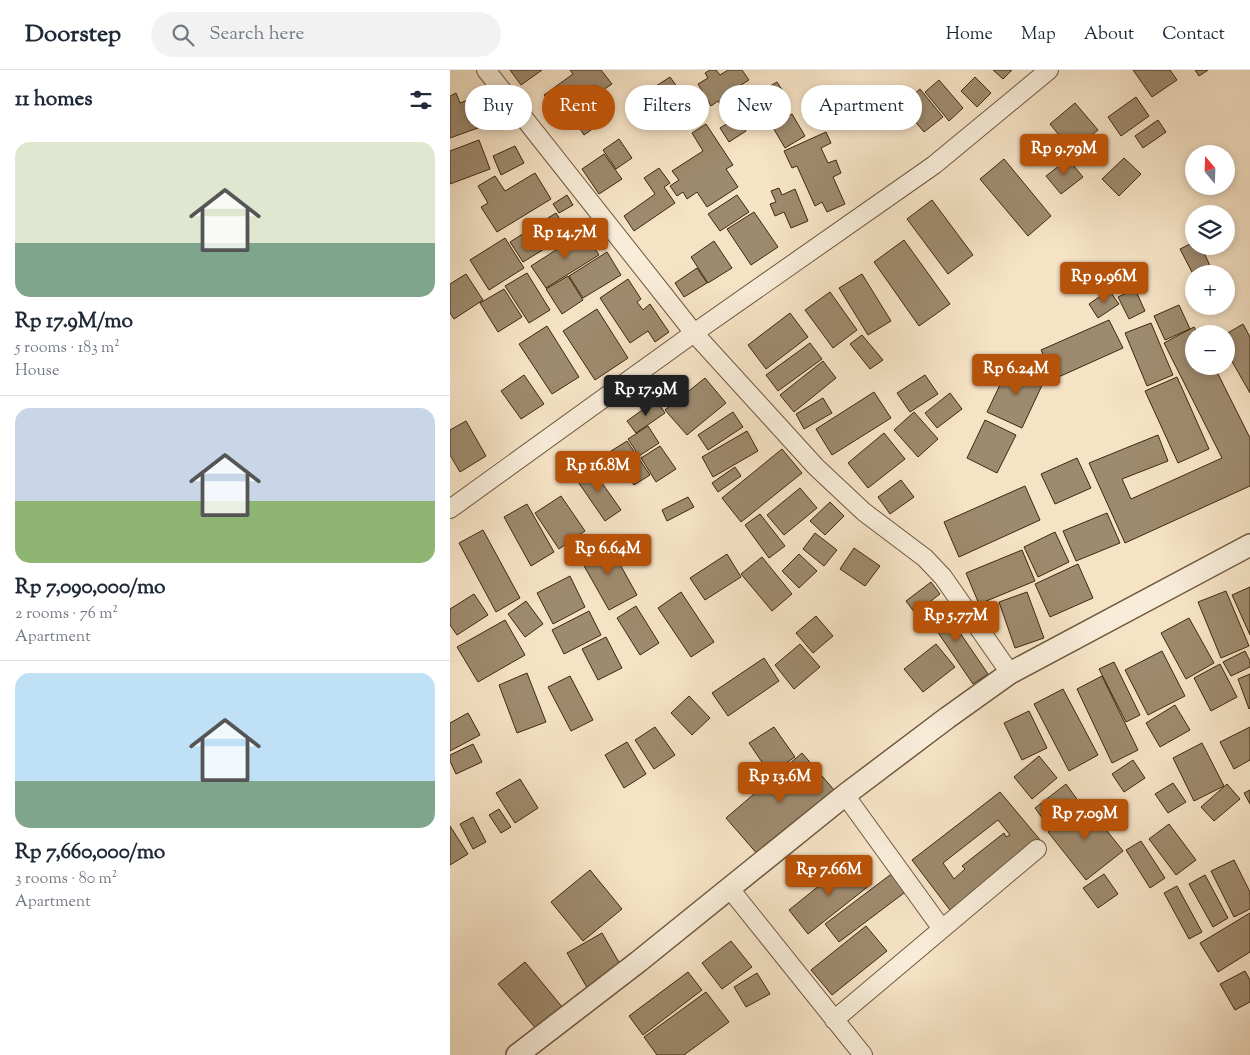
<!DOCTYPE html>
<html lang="en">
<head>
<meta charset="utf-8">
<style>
	:root { --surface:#fff; --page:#f2f2f3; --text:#1f2937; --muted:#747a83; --line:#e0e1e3; --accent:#b45309 }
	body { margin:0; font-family:"Sorts Mill Goudy",serif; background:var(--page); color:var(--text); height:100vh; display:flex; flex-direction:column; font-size:19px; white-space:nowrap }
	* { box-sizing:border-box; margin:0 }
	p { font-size:16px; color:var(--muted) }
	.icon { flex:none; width:28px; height:28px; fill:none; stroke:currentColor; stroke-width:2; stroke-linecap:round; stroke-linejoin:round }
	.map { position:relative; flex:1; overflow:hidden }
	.details { display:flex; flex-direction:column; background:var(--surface); width:450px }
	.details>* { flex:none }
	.top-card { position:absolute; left:15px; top:15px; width:475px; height:45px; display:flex; gap:10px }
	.needle { width:32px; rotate:341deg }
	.controls { position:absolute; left:735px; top:75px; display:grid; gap:10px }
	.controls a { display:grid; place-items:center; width:50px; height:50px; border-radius:50%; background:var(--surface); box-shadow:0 2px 8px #0003; font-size:25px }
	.price { position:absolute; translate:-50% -42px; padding:0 11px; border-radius:5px; background:var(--accent); color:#fff; font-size:16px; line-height:32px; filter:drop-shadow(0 1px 2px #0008) }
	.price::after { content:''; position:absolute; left:50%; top:30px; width:15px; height:11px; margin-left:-8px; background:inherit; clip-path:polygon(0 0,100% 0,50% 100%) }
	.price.selected { background:#222; color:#fff }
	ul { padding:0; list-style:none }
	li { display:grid; align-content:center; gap:10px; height:265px; padding:0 15px }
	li+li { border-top:1px solid var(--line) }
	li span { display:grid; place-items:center; height:155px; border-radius:15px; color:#555 }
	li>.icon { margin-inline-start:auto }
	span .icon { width:90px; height:90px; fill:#fffc; stroke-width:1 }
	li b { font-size:21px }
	h2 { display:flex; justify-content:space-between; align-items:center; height:60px; padding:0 15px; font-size:21px }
	.tag { padding:0 18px; border-radius:22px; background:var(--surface); box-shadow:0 2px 8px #0003; font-size:18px; line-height:45px }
	.tag.selected { background:var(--accent); color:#fff }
	header { display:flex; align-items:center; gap:30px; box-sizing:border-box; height:70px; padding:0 25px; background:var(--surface); border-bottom:1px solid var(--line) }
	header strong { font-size:24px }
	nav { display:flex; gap:28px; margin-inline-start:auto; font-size:18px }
	.search { width:350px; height:45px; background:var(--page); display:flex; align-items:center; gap:12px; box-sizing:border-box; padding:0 18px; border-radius:28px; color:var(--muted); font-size:19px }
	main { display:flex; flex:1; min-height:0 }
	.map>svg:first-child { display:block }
</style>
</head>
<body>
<header>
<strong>Doorstep</strong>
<div class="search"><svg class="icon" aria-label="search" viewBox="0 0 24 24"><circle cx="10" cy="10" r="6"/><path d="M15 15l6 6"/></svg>Search here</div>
<nav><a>Home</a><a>Map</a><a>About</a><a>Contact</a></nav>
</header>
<main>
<section class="details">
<h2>11 homes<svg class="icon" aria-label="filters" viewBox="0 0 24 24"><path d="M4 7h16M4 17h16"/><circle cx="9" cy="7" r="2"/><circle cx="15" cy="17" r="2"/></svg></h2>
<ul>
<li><span style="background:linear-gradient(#dfe7d0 65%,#7fa58c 0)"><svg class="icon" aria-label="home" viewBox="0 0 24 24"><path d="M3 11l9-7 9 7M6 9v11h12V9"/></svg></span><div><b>Rp 17.9M/mo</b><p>5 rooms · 183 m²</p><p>House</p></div></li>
<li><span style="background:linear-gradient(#c9d6e8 60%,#8fb573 0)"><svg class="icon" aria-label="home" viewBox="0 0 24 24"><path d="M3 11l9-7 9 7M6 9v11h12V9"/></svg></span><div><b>Rp 7,090,000/mo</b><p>2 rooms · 76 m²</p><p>Apartment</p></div></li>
<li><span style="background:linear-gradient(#bfe0f5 70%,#7fa58c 0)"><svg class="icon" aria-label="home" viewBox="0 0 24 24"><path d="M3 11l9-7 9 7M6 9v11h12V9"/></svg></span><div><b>Rp 7,660,000/mo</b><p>3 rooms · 80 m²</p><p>Apartment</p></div></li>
</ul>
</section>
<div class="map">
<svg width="800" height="985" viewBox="0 0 800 985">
	<rect width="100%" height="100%" fill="#f6e3c6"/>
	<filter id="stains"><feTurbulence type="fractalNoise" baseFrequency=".004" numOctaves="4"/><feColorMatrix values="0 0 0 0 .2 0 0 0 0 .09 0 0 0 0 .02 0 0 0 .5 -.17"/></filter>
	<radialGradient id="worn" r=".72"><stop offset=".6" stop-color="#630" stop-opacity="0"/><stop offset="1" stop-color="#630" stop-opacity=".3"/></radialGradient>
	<path fill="#9e8a6e" stroke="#3f290e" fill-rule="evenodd" d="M60,0H92L71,15Z
		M120,0H151L162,14L150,22L145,15L107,42L94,25L123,4Z
		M260,0H266L270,5L278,0H292L299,10L291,15L294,21L281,30L283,34L274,40L268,31L261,36L248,14L258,8L255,3Z
		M543,0H562L553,9Z
		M683,0H720L727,10L702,27Z
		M745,0H758L749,6Z
		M220,7L238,32L221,44L203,18Z
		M525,7L541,23L527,37L511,21Z
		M489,10L513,38L499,51L475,22Z
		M327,12L336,26L302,46L293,32Z
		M470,19L493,47L474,62L451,35Z
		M140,21L158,48L134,65L116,38Z
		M6,23L10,33L28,26L39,54L0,68V26Z
		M686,27L699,46L671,66L658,47Z
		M625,33L648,60L622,81L600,54Z
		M342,44L355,66L335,78L322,56Z
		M288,47L296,61L279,72L270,58Z
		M708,50L716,62L693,78L685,66Z
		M256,54L283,95L276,99L288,117L257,137L247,122L237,129L233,122L227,126L220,116L229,110L222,101L253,81L242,63Z
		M376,62L381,73L371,78L378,93L386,90L391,103L383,107L395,134L377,142L372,132L365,136L347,96L342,98L334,81Z
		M169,69L182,88L166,99L153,80Z
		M29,70L40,99L0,114V81Z
		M65,76L74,93L51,105L43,86Z
		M154,84L172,109L149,124L132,99Z
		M674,88L691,104L669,126L652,109Z
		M554,89L601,146L578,166L530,109Z
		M618,89L633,107L611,124L596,106Z
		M209,98L220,113L214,117L225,133L184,161L174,146L205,124L194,108Z
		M85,103L101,129L47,162L31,137L38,133L28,116L45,106L55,121Z
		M329,118L332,125L345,119L358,151L341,158L334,142L325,146L320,134L326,132L321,121Z
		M117,125L123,135L109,143L103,134Z
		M287,125L299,142L270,161L258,144Z
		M482,130L523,185L498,204L457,149Z
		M304,142L328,177L301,195L277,159Z
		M106,143L119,164L73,192L60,172Z
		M134,162L149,185L96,218L81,196Z
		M55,168L74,198L39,220L20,190Z
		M454,170L500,234L469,256L424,192Z
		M264,171L282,198L258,213L241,187Z
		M744,172V176H751L761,198L749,204H744V206L730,179Z
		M157,182L171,205L133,228L119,206Z
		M247,198L257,213L234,227L225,213Z
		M77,203L100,240L79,253L55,216Z
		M16,204L33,230L4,249L0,243V214Z
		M412,204L441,251L418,265L389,218Z
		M118,206L133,230L112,244L96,219Z
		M178,209L191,229L187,232L193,240L200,234L219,262L205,272L198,261L180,273L150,228Z
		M54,219L72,247L48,262L30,233Z
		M685,219L695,241L679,249L668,227Z
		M659,220L669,234L648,248L639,234Z
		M380,222L407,260L383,278L355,240Z
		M729,235L740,259L715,270L704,246Z
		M147,239L178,288L145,310L113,261Z
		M340,243L358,267L316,299L298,275Z
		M659,250L673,278L604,309L591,280Z
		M701,253L723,305L697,316L675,263Z
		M793,254L800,267V323L776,281V264Z
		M97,256L129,307L102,324L69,274Z
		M744,257L748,264H744V296H764L800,368V416L675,473L639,393L708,365L718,391L672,409L681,429L772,388L714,273Z
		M412,265L433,290L420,299L400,274Z
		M360,273L372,289L328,321L316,305Z
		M373,291L386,308L344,342L330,325Z
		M560,294L594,311L572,358L537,342Z
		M74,305L94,334L71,349L51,321Z
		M475,305L488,324L460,342L447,323Z
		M727,307L759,379L728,393L695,321Z
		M255,308L276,333L237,365L215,340Z
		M424,322L441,348L382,385L366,359Z
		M500,323L512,339L487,358L475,343Z
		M373,328L382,343L354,359L346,344Z
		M206,330L215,343L186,363L177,351Z
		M283,342L293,357L258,380L248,365Z
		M464,342L488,369L468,387L444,360Z
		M535,350L566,365L547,403L517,388Z
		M16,351L36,386L10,402L0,385V360Z
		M198,356L209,373L189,386L178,369Z
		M297,361L308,381L263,407L252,387Z
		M434,363L455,389L418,418L398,393Z
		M177,371L200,405L184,415L161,381Z
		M210,376L226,399L206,412L191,388Z
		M332,379L352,403L291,452L272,428Z
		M627,388L641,418L605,434L591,404Z
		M140,396L171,440L155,451L124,406Z
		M285,397L291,406L268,422L262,413Z
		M451,410L464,427L440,444L428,427Z
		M575,416L590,450L509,487L494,452Z
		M350,418L367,438L334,465L317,445Z
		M111,426L135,461L109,479L85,443Z
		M238,427L244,437L217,451L212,440Z
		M380,432L394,446L375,465L360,451Z
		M77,434L104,482L81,496L54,447Z
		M657,443L670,473L626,491L613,461Z
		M310,444L335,476L319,488L295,455Z
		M33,460L70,528L46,542L9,473Z
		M605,462L619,492L588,507L574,477Z
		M365,463L387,480L374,496L353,479Z
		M157,471L187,525L159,540L129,487Z
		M404,478L430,496L415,516L390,499Z
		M572,480L585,511L529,534L516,503Z
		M277,484L291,507L255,530L240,508Z
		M349,484L367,501L349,518L332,501Z
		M312,487L342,524L322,541L291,504Z
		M628,494L643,528L600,547L585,514Z
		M120,506L135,537L103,554L87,523Z
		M481,512L490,524L465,543L456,531Z
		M800,517V565L782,525Z
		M776,521L799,576L771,588L748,532Z
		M231,522L264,572L241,587L208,538Z
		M577,522L594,568L565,578L549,532Z
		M24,524L38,545L7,565L0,555V539Z
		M76,531L93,554L75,567L58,544Z
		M489,532L538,604L523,614L474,542Z
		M186,536L209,573L190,585L167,548Z
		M139,541L151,565L114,584L102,560Z
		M366,546L383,566L363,583L346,563Z
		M739,548L764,593L736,609L711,563Z
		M55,550L75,585L28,612L7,577Z
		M156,567L172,598L148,610L132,579Z
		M350,574L370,597L344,619L325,595Z
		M486,574L505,597L473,622L454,599Z
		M712,581L735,626L698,645L675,600Z
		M795,581L800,591V597L781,606L773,592Z
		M314,588L329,611L278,646L262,623Z
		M664,592L690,645L676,652L649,599Z
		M770,594L787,627L761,641L744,608Z
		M77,603L96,652L67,663L49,615Z
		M800,604V638L799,639L788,609Z
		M120,606L143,650L121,661L98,617Z
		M652,606L688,680L662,693L627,619Z
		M613,619L648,685L619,701L584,634Z
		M239,626L260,648L242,665L221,643Z
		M725,635L740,660L710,677L696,653Z
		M579,641L597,678L572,690L554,653Z
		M18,643L30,665L0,681V653Z
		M205,657L225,685L204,699L185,670Z
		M324,657L345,687L320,704L299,673Z
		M800,657V690L784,699L770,672Z
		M177,672L196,704L174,718L155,685Z
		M752,673L774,716L744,731L723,688Z
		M23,674L32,692L6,704L0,691V685Z
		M352,683L385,721L309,786L276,748Z
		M589,686L607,708L582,729L564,707Z
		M683,690L695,708L674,722L662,704Z
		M70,709L88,738L65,753L46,723Z
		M723,713L736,732L718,743L705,724Z
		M616,714L629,732L598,756L585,738Z
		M777,714L790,729L764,751L751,737Z
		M800,720V734L794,723Z
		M550,722L591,771L503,844L462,790ZM548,750L560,765L556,767L554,763L512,796L515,799L504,809L493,793Z
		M635,733L673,781L636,810L598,762Z
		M49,739L61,757L51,763L39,745Z
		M23,747L36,772L23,779L10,754Z
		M719,754L746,790L726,805L699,769Z
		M0,756L18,784L0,795Z
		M691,771L715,808L700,818L676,780Z
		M784,790L800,822V839L784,847L761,801Z
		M400,791L420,815L358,864L339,840Z
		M140,800L172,839L133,871L101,832Z
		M444,802L458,820L389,872L375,854Z
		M654,804L668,824L648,838L633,818Z
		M755,805L778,848L763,857L739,814Z
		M727,816L752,862L739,869L714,823Z
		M800,843V882L768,902L750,873Z
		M416,856L437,881L382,925L361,900Z
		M152,863L174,901L139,921L117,883Z
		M281,871L302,897L272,919L252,893Z
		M75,892L113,938L87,960L48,914Z
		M795,901L800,910V932L785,940L770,914Z
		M238,902L252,920L193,965L179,946Z
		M307,903L320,924L296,937L284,917Z
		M256,922L279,952L234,985H207L194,967Z"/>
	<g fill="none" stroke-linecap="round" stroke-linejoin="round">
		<defs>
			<path id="minor" d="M36,0L244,263L366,397L414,442L475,488L493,507L560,603
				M0,439L244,263L484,95L599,0
				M395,725L492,859
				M280,819L413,985
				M384,950L587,779"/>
			<path id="tertiary" d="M67,985L188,892L395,725L497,648L560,603L800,475"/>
		</defs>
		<use href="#minor" stroke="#6d583c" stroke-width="20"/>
		<use href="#tertiary" stroke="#6d583c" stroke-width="24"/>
		<use href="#minor" stroke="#f9edda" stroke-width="18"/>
		<use href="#tertiary" stroke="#f9edda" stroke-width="21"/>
	</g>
	<rect width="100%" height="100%" filter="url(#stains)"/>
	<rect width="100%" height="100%" fill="url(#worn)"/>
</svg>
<div class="controls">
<a><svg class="needle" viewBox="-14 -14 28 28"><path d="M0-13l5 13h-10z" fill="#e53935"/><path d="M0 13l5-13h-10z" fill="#747a83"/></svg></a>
<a><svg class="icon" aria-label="layers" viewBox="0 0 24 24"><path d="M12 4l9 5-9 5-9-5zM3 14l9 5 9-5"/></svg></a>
<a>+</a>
<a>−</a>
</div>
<b class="price" style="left:614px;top:106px">Rp 9.79M</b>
<b class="price" style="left:115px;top:190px">Rp 14.7M</b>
<b class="price" style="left:654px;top:234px">Rp 9.96M</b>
<b class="price" style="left:566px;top:326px">Rp 6.24M</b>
<b class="price selected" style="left:196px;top:347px">Rp 17.9M</b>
<b class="price" style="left:148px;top:423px">Rp 16.8M</b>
<b class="price" style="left:158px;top:506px">Rp 6.64M</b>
<b class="price" style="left:506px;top:573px">Rp 5.77M</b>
<b class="price" style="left:330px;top:734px">Rp 13.6M</b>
<b class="price" style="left:635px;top:771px">Rp 7.09M</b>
<b class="price" style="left:379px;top:827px">Rp 7.66M</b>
<div class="top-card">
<a class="tag">Buy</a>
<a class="tag selected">Rent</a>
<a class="tag">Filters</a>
<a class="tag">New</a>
<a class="tag">Apartment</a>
</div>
</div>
</main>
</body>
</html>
